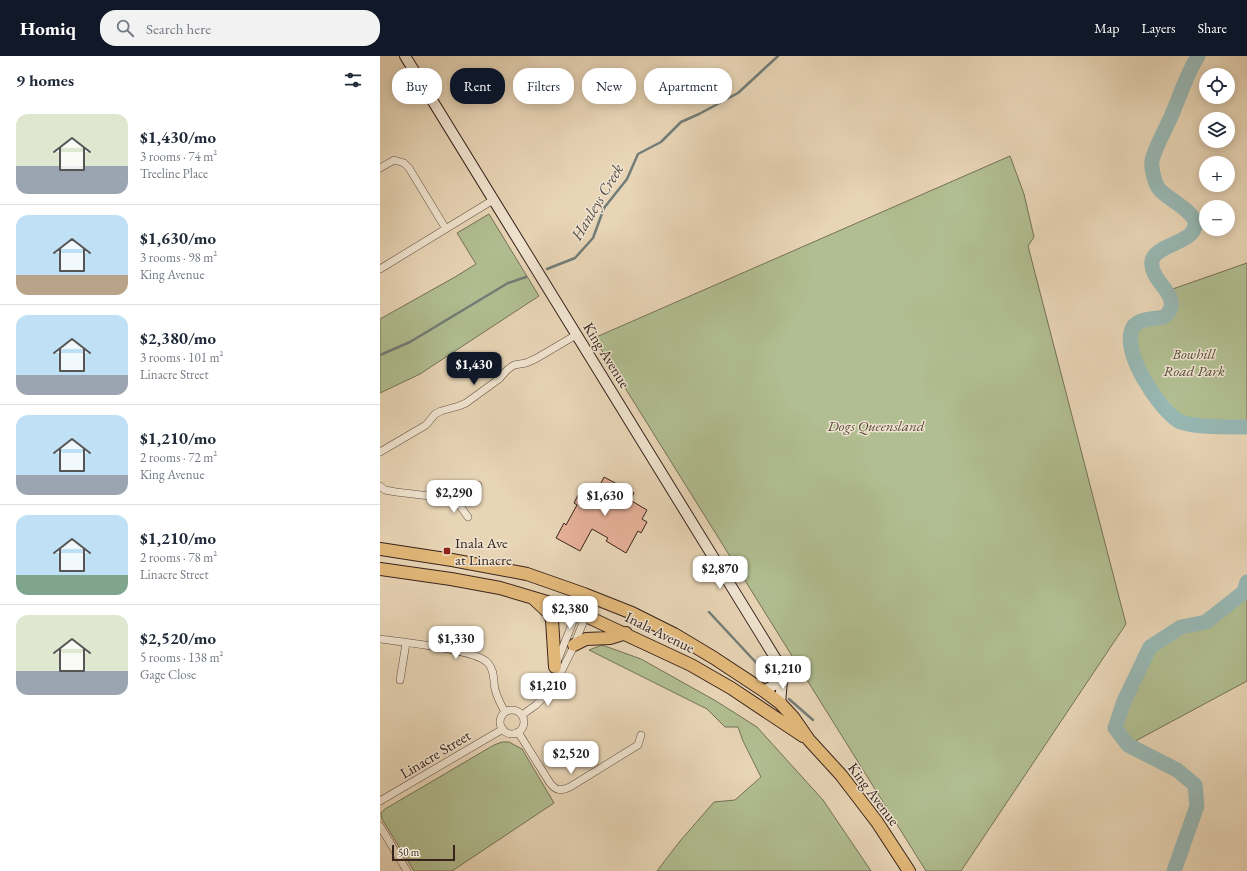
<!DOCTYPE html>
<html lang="en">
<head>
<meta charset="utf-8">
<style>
	:root { --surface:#fff; --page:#f2f2f3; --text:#1f2937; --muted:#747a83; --line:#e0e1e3; --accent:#111827 }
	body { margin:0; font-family:"EB Garamond",serif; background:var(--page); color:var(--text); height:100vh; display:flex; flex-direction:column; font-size:15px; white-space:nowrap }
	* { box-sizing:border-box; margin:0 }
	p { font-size:13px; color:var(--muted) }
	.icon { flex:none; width:22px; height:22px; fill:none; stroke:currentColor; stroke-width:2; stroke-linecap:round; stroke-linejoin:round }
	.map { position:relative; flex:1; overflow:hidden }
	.sheet { display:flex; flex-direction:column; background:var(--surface); width:380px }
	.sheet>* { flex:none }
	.hud { position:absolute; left:12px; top:12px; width:380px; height:36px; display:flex; gap:8px }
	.fabs { position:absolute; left:819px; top:12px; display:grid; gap:8px }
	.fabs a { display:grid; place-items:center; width:36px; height:36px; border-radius:50%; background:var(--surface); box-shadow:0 2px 10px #0003; font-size:20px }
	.scale { position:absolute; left:12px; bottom:10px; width:63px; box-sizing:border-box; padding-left:4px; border:2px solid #38241d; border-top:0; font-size:11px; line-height:14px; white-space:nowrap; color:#38241d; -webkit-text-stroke:3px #f0e4d0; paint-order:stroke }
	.price { position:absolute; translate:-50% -34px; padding:0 9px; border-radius:8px; background:#fff; color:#222; font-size:13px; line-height:26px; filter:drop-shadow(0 1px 2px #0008) }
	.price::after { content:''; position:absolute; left:50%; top:24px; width:12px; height:9px; margin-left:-6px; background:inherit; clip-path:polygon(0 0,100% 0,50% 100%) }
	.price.active { background:var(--accent); color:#fff }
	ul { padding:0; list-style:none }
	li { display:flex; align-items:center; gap:12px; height:100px; padding:0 16px }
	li+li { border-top:1px solid var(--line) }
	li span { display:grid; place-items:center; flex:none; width:112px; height:80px; border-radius:12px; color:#555 }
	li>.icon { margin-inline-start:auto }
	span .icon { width:48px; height:48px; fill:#fffc; stroke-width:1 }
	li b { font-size:17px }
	h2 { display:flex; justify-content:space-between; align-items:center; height:48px; padding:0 16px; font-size:17px }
	.pill { padding:0 14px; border-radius:16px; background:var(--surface); box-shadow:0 2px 10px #0003; font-size:14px; line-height:36px }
	.pill.active { background:var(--accent); color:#fff }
	header { display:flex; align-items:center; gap:24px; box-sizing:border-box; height:56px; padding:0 20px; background:var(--accent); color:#fff }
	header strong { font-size:19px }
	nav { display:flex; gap:22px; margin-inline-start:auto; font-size:14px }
	.search { width:280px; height:36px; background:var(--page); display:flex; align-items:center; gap:10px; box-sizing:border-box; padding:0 14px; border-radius:16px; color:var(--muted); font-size:15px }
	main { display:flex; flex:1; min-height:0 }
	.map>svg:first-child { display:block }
</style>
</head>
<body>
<header>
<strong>Homiq</strong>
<div class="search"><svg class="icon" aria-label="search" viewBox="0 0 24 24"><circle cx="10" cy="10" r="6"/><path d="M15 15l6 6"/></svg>Search here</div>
<nav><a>Map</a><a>Layers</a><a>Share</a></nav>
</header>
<main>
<section class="sheet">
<h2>9 homes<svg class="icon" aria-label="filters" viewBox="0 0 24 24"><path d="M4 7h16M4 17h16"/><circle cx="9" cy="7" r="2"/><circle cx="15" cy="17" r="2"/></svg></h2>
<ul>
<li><span style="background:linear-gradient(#dfe7d0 65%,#9aa5b1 0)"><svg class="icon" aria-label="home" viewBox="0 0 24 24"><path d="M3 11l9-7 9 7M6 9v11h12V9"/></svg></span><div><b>$1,430/mo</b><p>3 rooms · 74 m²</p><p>Treeline Place</p></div></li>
<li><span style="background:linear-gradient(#bfe0f5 75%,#b9a48a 0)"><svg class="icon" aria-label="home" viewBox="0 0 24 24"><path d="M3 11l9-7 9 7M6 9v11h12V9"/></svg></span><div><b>$1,630/mo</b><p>3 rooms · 98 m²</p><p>King Avenue</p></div></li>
<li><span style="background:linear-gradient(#bfe0f5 75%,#9aa5b1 0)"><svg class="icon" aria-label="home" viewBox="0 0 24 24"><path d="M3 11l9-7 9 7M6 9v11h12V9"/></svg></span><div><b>$2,380/mo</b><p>3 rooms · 101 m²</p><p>Linacre Street</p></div></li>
<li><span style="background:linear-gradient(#bfe0f5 75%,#9aa5b1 0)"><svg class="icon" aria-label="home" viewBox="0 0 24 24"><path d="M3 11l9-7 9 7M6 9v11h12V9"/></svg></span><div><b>$1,210/mo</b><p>2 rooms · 72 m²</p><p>King Avenue</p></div></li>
<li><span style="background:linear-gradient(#bfe0f5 75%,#7fa58c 0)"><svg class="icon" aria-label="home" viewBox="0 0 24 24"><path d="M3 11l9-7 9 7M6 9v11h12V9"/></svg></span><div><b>$1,210/mo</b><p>2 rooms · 78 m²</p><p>Linacre Street</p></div></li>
<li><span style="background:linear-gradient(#dfe7d0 70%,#9aa5b1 0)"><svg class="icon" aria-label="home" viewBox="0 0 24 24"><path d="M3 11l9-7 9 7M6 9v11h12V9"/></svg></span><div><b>$2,520/mo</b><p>5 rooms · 138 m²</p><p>Gage Close</p></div></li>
</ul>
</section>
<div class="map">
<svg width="867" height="815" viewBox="0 0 867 815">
	<rect width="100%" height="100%" fill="#e8d5b6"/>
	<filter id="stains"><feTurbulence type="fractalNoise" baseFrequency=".005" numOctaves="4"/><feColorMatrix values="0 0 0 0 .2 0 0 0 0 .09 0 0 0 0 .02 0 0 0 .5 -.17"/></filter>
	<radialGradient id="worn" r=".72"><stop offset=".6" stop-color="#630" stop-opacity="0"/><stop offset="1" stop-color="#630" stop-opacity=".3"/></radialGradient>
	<path fill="#b1be91" stroke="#747157" d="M630,100L644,138L654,181L648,190L746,568L581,815H546L214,282Z
		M109,158L159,240L40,318L0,337V263L75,221L96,208L77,177Z
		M867,207V371C852,371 809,372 797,364C778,351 740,295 753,271C759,262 775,263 785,261C793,251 792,247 787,235Z
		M867,526V625L748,689L735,672L744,645L770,591L801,571L826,566L864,536Z
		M222,589L261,603L336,645L377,671L443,744L491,815H277L300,785L334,746L355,744L381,721L363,685L358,671H345L327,653L209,594Z
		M122,686H129L142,693L174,747L72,815H34L2,763L1,757L5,753L114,689Z"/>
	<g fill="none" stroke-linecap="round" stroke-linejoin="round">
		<path stroke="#727d78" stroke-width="2.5" d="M167,213L195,202L213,182L224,152L247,123L258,98L281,86L301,66L319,58L358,37L398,0
			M0,299L30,286L128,227L146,221
			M329,556L382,613
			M409,643L433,664"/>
		<path stroke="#98b8b4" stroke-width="15" d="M818,0C806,19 799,43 790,63C785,74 774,94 772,105C771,113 775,129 780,134C788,143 814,155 815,167C817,187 775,188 772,205C769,224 798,237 790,254C789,257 786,259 784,261C775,263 759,262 753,271C740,295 778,351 797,364C809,372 852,371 867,371
			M794,815L817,750L815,729L797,714L748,689L735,672L744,645L770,591L801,571L826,566L864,536L867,526"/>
	</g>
	<path fill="#e6b099" stroke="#38241d" d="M224,421L254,437L250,444L267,454L262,463L267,466L261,477L258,475L246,497L226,485L228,482L212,473L200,495L176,482L184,467L186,469L197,449L194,447L198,439L208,444L216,429L219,431Z"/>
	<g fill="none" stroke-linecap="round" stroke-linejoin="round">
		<defs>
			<path id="street" d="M0,112L14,104L24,107L29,112L66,173
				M0,213L113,144
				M0,396L46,369L55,358L61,355L79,350L86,347L119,323L127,314L134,309L146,307L157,302L196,279
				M0,430L5,434L16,436L75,443L98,429
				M75,443L88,461
				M0,583C21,586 96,593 108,607C115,615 113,624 115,633C117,641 121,649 125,656
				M177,606L204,538
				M20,624L26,587
				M120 666a12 12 0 1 1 24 0a12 12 0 1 1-24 0Z
				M142,659L156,649L163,642L174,625L182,614L192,594L213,542
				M138,676L170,727C176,735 181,735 190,731L258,689L261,679
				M0,745L123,673
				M0,770L27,815"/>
			<path id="secondary" d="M25,0L399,608L402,625L400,647
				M384,635L394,629L401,615"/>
			<path id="primary" d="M0,493L72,504L147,518L204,538L252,557L294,578L334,602L384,635L400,647L413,661L429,684L461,719L497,766L529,815
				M0,513L71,523L120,532L167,546L206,560L311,609L351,632L423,680
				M154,543L169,557L172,564L175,611
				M194,589L206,583L230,582L246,577"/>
		</defs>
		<use href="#street" stroke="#645043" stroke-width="8"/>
		<use href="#secondary" stroke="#38241d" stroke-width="12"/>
		<use href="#primary" stroke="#38241d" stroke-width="14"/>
		<use href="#street" stroke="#f0e4d0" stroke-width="7"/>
		<use href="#secondary" stroke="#f0e4d0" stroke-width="10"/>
		<use href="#primary" stroke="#e4ba7b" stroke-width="12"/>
	</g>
	<rect fill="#8f2418" stroke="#f0e4d0" stroke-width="1.5" x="63" y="491" width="8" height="8" rx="2"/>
	<g text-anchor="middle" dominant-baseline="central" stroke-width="3" stroke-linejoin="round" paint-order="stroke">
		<g font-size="15" font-style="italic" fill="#564a3a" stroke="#f0e4d0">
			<text x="814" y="297">Bowhill<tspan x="814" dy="17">Road Park</tspan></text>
			<text x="496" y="369">Dogs Queensland</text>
		</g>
		<g font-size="15" fill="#38241d" stroke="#f0e4d0">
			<text transform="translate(227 299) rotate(58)">King Avenue</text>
			<text transform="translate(280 576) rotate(26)">Inala Avenue</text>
			<text transform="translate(55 698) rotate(-31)">Linacre Street</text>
			<text transform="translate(494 738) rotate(53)">King Avenue</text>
		</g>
		<g font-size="15" fill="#38241d" stroke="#f0e4d0" text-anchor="start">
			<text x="75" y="486">Inala Ave<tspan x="75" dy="17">at Linacre</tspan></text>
		</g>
		<g font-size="16" font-style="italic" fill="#504943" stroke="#f0e4d0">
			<text transform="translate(217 146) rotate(-59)">Hanleys Creek</text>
		</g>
	</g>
	<rect width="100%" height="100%" filter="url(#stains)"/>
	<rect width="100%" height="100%" fill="url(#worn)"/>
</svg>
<div class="fabs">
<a><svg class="icon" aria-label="locate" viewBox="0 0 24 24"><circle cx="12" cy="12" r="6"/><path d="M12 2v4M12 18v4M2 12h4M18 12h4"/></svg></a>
<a><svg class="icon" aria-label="layers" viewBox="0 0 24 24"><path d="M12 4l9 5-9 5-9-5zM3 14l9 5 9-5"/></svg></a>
<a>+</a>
<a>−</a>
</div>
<div class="scale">50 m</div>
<b class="price active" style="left:94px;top:330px">$1,430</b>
<b class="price" style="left:74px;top:458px">$2,290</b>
<b class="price" style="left:225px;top:461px">$1,630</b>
<b class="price" style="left:340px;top:534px">$2,870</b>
<b class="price" style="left:190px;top:574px">$2,380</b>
<b class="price" style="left:76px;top:604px">$1,330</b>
<b class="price" style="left:403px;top:634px">$1,210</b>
<b class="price" style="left:168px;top:651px">$1,210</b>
<b class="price" style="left:191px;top:719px">$2,520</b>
<div class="hud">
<a class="pill">Buy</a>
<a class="pill active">Rent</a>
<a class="pill">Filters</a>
<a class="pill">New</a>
<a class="pill">Apartment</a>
</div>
</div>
</main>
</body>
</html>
